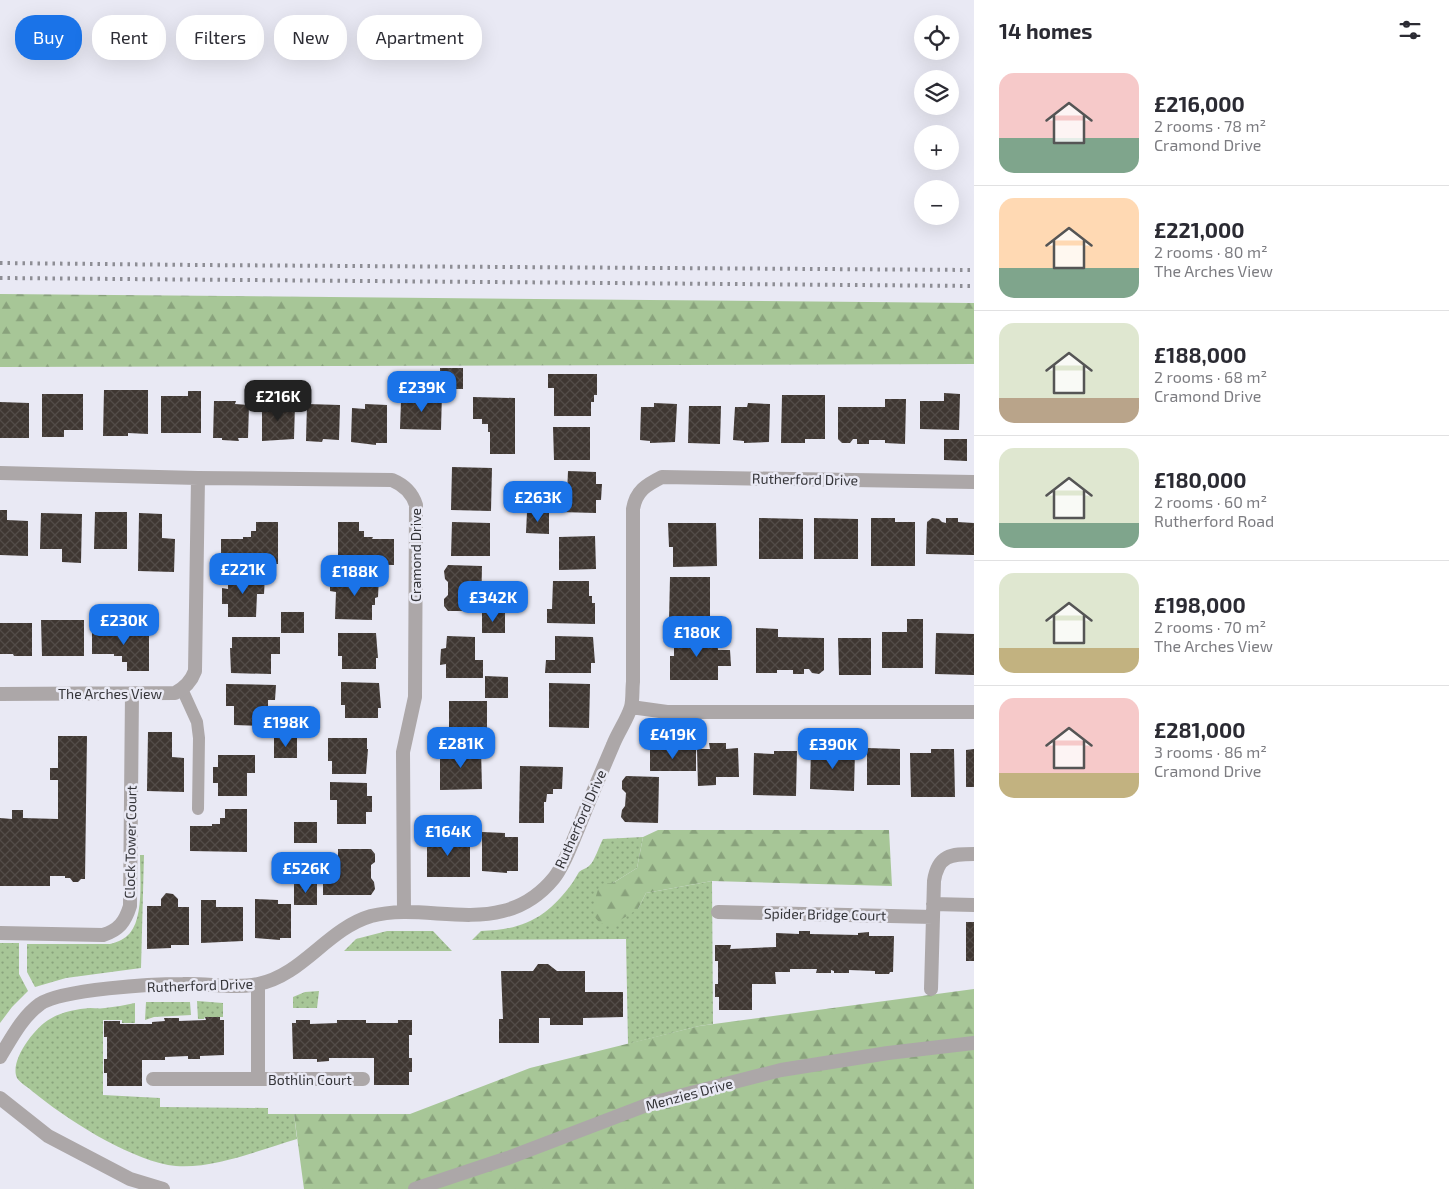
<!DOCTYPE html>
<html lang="en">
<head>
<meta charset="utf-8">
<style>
	:root { --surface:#fff; --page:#f2f2f3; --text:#2b2b33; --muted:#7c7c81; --line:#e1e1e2; --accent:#1a73e8 }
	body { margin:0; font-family:"Exo 2",sans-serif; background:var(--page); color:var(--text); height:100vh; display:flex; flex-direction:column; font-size:19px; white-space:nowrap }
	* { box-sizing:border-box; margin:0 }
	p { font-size:16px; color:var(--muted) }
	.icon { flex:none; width:28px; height:28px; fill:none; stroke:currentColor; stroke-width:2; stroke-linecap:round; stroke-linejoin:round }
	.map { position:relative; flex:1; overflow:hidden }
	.side { display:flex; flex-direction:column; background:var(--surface); width:475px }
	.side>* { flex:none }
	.guide { position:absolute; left:15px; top:15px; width:475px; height:45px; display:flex; gap:10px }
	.buttons { position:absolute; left:914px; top:15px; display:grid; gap:10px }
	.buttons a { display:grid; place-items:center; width:45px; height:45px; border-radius:50%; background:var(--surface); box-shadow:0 5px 20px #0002; font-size:25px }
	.price { position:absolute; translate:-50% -42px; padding:0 11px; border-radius:10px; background:var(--accent); color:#fff; font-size:16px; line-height:32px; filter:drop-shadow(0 1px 2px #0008) }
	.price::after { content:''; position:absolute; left:50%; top:30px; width:15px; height:11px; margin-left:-8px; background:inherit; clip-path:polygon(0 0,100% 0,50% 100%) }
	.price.on { background:#222; color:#fff }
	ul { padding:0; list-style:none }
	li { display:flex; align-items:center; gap:15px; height:125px; padding:0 25px }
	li+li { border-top:1px solid var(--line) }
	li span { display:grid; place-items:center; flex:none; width:140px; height:100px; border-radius:15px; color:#555 }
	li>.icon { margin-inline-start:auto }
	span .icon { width:60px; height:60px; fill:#fffc; stroke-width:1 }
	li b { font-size:21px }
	h2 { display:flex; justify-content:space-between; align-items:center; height:60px; padding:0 25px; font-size:21px }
	.tag { padding:0 18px; border-radius:20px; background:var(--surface); box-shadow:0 5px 20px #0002; font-size:18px; line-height:45px }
	.tag.on { background:var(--accent); color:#fff }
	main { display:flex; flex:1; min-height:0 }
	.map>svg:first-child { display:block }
</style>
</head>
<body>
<main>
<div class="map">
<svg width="974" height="1189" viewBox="0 0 974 1189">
	<defs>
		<pattern id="grass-dots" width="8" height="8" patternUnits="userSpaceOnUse" patternTransform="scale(1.25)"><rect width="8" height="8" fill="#a7c697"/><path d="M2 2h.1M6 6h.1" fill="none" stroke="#89a27c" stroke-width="1.8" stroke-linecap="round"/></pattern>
		<pattern id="forest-firs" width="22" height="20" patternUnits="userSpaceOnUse" patternTransform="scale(1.25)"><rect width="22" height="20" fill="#a7c697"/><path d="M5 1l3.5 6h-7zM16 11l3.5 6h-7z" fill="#89a27c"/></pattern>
		<pattern id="building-cross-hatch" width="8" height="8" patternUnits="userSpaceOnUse" patternTransform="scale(1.25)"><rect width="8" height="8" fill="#3f3732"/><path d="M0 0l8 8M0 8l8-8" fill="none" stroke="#534c48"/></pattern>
	</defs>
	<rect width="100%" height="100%" fill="#e9e9f4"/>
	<path fill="url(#grass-dots)" d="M643,837L637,868L613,883L638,909L646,893L712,881L713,1024L699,1026L628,1044L626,939L472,940L481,931C524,930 548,917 573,882C575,879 577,875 579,872C582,869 586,869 589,866C595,861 599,846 603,839Z
		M140,855H144L141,968L66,978L35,987L27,972V944H110C118,942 125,939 130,933C144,916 140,876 140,855Z
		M387,931H433L452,951H344L356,939Z
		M0,943H19V974L28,991L12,1007L0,1023Z
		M319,991L317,1008H293V997L305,992Z
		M197,1001L223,1003V1017H205L204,1019H198Z
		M146,1002H190L191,1015L154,1017L145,1020Z
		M135,1003V1023H122V1020H103V1095L160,1098V1107L268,1108V1114H294L297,1139C259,1150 207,1172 168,1165C124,1156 66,1119 32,1091C28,1087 20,1083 17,1078C9,1061 35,1027 50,1019C61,1012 77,1009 90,1008C95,1008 100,1009 105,1008C115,1007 125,1005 135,1003Z"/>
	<path fill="url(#forest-firs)" d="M0,294L974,303V364L0,367Z
		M658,830H889L892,886L712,881L646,893L638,909L611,926C585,922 594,902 600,884L613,883L637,868L643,837Z
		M974,989V1189H304L294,1114H410L530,1068L699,1026Z"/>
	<path fill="url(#building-cross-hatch)" d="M440,368H463V389H440Z
		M548,374H597V395H594V402H591V416H554V388H548Z
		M104,390H148V434L128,433V436H103Z
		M188,391H201V433H161V396H188Z
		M426,393H442L441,430L400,429L401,401H425Z
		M944,393L960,394L959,430L920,429V401H944Z
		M42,394H83V430H64V437H42Z
		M782,395H825V439H805V443H781Z
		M473,397L515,398V454H490V432H488V424H482V419H473Z
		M885,399H906L905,444L885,443V440H869V444H857V439H853L850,443H842L838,439V407H885Z
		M214,401H236L235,404L249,405L248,438H238L239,441L222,440V438H213Z
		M0,402L29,403V438H0Z
		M262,403L295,404L294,439L262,441Z
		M654,403L677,404L675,442L650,443V441L640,440L641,407H654Z
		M748,403L770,404L769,442L744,443V441L733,440L735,407H747Z
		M307,404L340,405L339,440L323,439L322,442L306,441Z
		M365,404L387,405V443H376V445L351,442L352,408L365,409Z
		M689,406H721L720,444L688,443Z
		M553,427H590V460H554Z
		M944,439H967V461L944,460Z
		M452,467L492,468L491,511L451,510Z
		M568,471L596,472V484H602L601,500H596V513L559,512V494H567Z
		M0,510H7V520L28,521V556L0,555Z
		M95,512H127V549H94Z
		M527,512H549V534L526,533Z
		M41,513L82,514L81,563L62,562V549H40Z
		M139,513L162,514V538L175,539L174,572L138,571Z
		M759,518L803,519V559H759Z
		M814,518L858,519V559H814Z
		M871,518H895V522H915V566H871Z
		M932,518L939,519L942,522L946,523V518H958V522L974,523V555L926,554L927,522Z
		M256,522H278V564H221V539H243V537H251V531H256Z
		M338,522H359V531H364V537H373L372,539H394V565L338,564Z
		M452,522L490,523V556H451Z
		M668,523H716L717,566L673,567V547H669Z
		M595,536L596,569L559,570V537Z
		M448,565L482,566L481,611H448L444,606V599L448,595V582L445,579L444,571Z
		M228,575L265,576L264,594H257L256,617H228V604H222V588L228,589Z
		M330,577H379L378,597L375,598V605H372V620L335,619L336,592L330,591Z
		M670,577H710V621H669Z
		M553,581H589V596H592V603H595V624L547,623V609H552Z
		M281,612H304V633H281Z
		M482,612H505V633H482Z
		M907,619H923V668H882V632H907Z
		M41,620H84V656H42Z
		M0,623H32V656H14L13,654H0Z
		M92,628L149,629V671H127V662H122V656H114V654H92Z
		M756,628L778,629V637L824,638V670L819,674L812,673L809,669H804V674H793V670H777V673H756Z
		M338,633H376L378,658H376V669H342V656H338Z
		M936,633L974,634V675L935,674Z
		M447,636L475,637V660H483V678H446V664L440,665L441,649L446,648Z
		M555,636L593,637L595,663H591V673H545L546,660H555Z
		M674,636H717L718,650H730L731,666H718V680H670V656H674Z
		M232,637H280V654H271V674L231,673L230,648H232Z
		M838,638H871V675H839Z
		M485,676L508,677V698H485Z
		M341,682L379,683L381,708H378V718H345V705H341Z
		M549,683L590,684L589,728L549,727Z
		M226,684L276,685L275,700H268V726L234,725V706H226Z
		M449,701H487V734H449Z
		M148,732H172V757L184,758V792L147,791Z
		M58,736H87L85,879H81L78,882H73L70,878H65V876H50V886H0V818L12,819V810H23V818L58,819V780H50V768H58Z
		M274,737H297V758H274Z
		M328,738H367V749H368L366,774H332V761H328Z
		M709,743H726V749L738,748L739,777H716V785L698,786L697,749H710Z
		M440,748H481L482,789L440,790Z
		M867,748L900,749V785H867Z
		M650,749L696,750V771H650Z
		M811,749L855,750L854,791L810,789Z
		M931,749H954L955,797H911L910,753H931Z
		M974,749V787H966V750Z
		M774,751H797L796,796L753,795L754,753L774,754Z
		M218,755H255V773H247V796H218V783H213V767H218Z
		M520,766L563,767L562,789H553V794H547L546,802H544V823H519Z
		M626,776L659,777L658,823L625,822L621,817L622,810L625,806L626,793L622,789V781Z
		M330,782L367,783V796H372V812H366V824H337V800H330Z
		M225,809H247V852L190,851V826H212V824H220V818H225Z
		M294,822H317V843H294Z
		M482,832L505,833V837H518V871H507V873L482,871Z
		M427,837H470V877H427Z
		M338,849H371L375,854V862L371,865V878L374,882L375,889L371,895H323V876H338Z
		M294,883H317V905H294Z
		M166,893L173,894L178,899V907H189V945H171V948L147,949V906H161V899Z
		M255,899L278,900V904H291V938H280V940L255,938Z
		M201,900H216V907H243V941L201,943Z
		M966,922H974V961H966Z
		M799,931H810V934L858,935V933L869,932V936H894L893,972H890L889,974H875V971L849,970V973H834V971L831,970V973H816L817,969H790V972H775L776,984H752V1010H719V997H715V984H718V961H715V945H731L730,949L776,947V933L799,934Z
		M538,964H548L557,971H585V992H623V1017L583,1018V1025H550V1018H539V1043H499V1019H503L501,971H533Z
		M205,1017H220V1020H224V1055L200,1056V1059H188V1056L165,1057V1060H142V1086H107V1073H104V1059H107V1037H104V1021H120V1024H152V1022L165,1021L164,1018H179V1021L206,1020Z
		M296,1020H310V1024L337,1023V1020H366V1023H398V1020H412V1035H409V1058H412V1072H409V1085H374V1058H329V1061L317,1062V1059H293L292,1023H296Z"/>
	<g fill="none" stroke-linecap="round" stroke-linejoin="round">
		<path stroke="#aca7a8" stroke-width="12" d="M182,689L197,722L199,738L198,809"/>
		<path stroke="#aca7a8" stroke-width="14" d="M0,473L198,478L392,480C404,485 412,492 416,505L415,697L403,752L404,912
			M0,694L175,693C185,688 191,682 195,671L198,478
			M631,707L667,712H974
			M933,904L974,905
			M718,912L933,917
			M0,933L103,935C119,930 125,922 130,906L132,693
			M258,984V1079H363
			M931,989L934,881C938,855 951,854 974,854
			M0,1057C11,1039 22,1017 40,1004C62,989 153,984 183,984C208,983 233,989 258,984C303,975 327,929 371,916C413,905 461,922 503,911C524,906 540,895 554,878C565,864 571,845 578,829C589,801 601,773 613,745C618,732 627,720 631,707C633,700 632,690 633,682V509C636,491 646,485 662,477L974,482
			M153,1079H258"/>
		<path stroke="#aca7a8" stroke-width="14" d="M0,1098L48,1136L130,1179L163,1189
			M415,1189L508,1158L652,1103L781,1070L888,1053L974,1043"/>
		<path stroke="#8d8d94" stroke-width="4" stroke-dasharray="2.5 5" stroke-linecap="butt" d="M0,263L197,265L974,270
			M0,278L974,286"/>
	</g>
	<g text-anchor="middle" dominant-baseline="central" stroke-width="5" stroke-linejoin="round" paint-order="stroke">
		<g font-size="14" fill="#343438" stroke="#e9e9f4">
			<text transform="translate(805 479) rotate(1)">Rutherford Drive</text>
			<text transform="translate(415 555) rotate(-90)">Cramond Drive</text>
			<text x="110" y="693">The Arches View</text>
			<text transform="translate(580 819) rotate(-66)">Rutherford Drive</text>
			<text transform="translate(130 842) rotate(-89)">Clock Tower Court</text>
			<text transform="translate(825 914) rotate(1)">Spider Bridge Court</text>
			<text transform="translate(200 985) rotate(-2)">Rutherford Drive</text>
			<text x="310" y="1079">Bothlin Court</text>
			<text transform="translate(689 1094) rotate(-15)">Menzies Drive</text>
		</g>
	</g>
</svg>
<div class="buttons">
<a><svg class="icon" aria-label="locate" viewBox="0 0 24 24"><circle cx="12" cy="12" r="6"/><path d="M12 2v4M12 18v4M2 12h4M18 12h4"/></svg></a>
<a><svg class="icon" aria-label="layers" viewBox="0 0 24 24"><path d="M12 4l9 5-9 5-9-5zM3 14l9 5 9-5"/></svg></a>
<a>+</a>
<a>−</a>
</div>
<b class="price" style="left:422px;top:413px">£239K</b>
<b class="price on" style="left:278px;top:422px">£216K</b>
<b class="price" style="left:538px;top:523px">£263K</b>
<b class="price" style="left:243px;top:595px">£221K</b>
<b class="price" style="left:355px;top:597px">£188K</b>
<b class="price" style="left:493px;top:623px">£342K</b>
<b class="price" style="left:124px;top:646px">£230K</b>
<b class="price" style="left:697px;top:658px">£180K</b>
<b class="price" style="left:286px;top:748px">£198K</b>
<b class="price" style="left:673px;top:760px">£419K</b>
<b class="price" style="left:461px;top:769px">£281K</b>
<b class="price" style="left:833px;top:770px">£390K</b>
<b class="price" style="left:448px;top:857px">£164K</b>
<b class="price" style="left:306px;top:894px">£526K</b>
<div class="guide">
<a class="tag on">Buy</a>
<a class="tag">Rent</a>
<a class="tag">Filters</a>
<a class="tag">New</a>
<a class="tag">Apartment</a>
</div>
</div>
<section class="side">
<h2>14 homes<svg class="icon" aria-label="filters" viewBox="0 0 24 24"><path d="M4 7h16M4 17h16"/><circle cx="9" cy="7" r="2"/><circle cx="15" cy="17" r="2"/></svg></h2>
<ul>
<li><span style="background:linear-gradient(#f6c9c9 65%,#7fa58c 0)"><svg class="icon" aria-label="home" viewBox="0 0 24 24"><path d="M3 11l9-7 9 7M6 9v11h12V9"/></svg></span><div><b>£216,000</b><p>2 rooms · 78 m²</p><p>Cramond Drive</p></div></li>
<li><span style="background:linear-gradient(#ffd9b3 70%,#7fa58c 0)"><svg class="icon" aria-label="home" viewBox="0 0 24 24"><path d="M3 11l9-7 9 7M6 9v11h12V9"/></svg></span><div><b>£221,000</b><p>2 rooms · 80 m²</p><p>The Arches View</p></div></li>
<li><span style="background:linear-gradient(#dfe7d0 75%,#b9a48a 0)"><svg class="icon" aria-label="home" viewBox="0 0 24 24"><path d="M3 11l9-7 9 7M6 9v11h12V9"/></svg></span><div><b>£188,000</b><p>2 rooms · 68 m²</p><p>Cramond Drive</p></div></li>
<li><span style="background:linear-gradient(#dfe7d0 75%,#7fa58c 0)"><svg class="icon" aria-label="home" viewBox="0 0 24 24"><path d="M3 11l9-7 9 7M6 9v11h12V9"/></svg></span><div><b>£180,000</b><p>2 rooms · 60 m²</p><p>Rutherford Road</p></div></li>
<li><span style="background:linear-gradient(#dfe7d0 75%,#c2b280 0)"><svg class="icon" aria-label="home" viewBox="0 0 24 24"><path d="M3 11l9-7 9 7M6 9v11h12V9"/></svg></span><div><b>£198,000</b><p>2 rooms · 70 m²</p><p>The Arches View</p></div></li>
<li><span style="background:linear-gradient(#f6c9c9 75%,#c2b280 0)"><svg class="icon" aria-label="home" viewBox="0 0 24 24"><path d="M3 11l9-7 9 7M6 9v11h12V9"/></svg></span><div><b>£281,000</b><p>3 rooms · 86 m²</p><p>Cramond Drive</p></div></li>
</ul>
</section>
</main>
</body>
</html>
